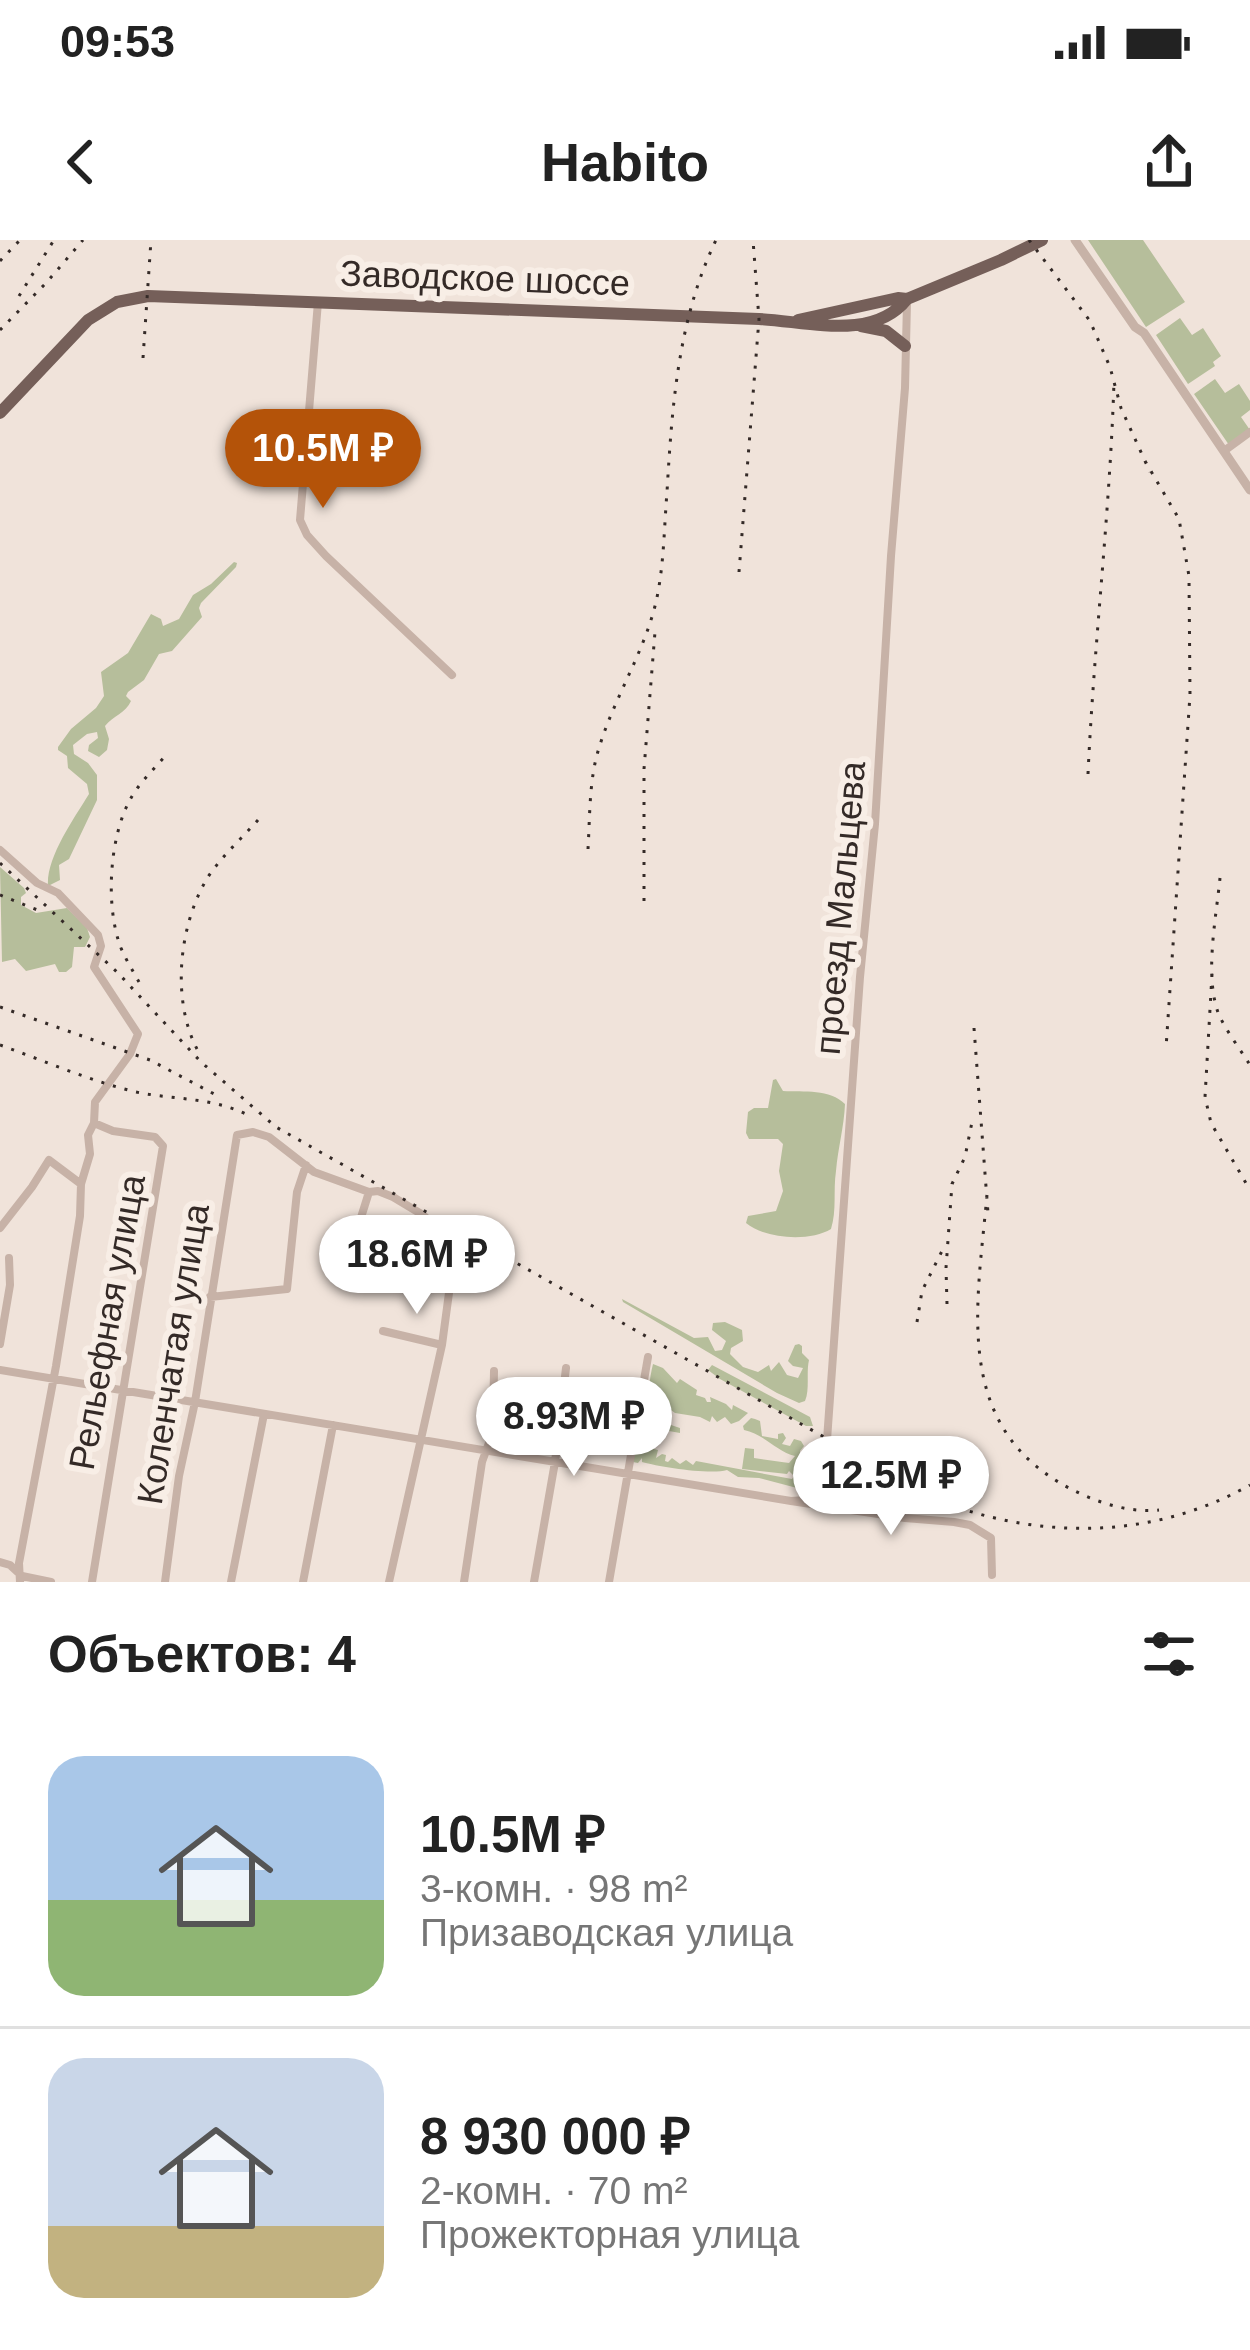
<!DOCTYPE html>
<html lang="ru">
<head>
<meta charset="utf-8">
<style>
	:root { --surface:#fff; --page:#f6f6f6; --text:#222; --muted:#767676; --line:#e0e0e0; --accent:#b45309 }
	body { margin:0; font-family:Helvetica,sans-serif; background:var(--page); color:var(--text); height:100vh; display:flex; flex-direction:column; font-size:45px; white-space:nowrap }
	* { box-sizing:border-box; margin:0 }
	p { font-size:39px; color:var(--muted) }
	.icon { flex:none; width:66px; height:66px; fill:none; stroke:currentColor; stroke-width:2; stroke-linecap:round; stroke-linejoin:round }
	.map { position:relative; height:1342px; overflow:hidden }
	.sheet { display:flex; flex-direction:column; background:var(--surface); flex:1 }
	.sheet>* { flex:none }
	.price { position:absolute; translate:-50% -102px; padding:0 27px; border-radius:42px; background:#fff; color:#222; font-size:39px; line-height:78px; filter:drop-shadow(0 3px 6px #0008) }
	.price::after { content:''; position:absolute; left:50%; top:72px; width:36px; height:27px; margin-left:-18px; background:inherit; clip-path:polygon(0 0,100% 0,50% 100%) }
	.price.current { background:var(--accent); color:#fff }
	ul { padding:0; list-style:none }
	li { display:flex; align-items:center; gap:36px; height:300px; padding:0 48px }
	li+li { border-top:3px solid var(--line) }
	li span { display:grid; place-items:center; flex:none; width:336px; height:240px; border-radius:36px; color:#555 }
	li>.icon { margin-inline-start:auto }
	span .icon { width:144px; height:144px; fill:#fffc; stroke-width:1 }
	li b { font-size:51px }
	h2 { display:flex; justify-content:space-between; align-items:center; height:144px; padding:0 48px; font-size:51px }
	.status { display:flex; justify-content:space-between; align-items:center; height:84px; padding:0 60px; background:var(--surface); direction:ltr }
	.status svg { height:33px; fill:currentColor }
	header { display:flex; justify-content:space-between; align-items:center; height:156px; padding:0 48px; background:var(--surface); font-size:54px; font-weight:800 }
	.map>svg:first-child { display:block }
</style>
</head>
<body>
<div class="status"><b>09:53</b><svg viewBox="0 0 49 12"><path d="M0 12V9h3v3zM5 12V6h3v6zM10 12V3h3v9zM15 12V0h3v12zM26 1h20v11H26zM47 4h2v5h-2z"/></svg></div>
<header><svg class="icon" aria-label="back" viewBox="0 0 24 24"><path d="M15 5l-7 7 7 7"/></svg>Habito<svg class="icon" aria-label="share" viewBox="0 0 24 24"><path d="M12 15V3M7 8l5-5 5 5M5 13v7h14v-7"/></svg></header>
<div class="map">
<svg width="1250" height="1342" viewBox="0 0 1250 1342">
	<rect width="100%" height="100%" fill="#f0e3da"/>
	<path fill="#b6be9b" d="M1088,0H1143L1185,62L1146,87Z
		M1180,78L1192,95L1203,88L1221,116L1213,122L1215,126L1188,144L1156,95Z
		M1215,139L1225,153L1239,144L1250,161V170L1241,177L1250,190L1229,205L1194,154Z
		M234,322L237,323L236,327L201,363L199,368L202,377L172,411L159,414L144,440L128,452L126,456L131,461C126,473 113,476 105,486L109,499L107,510L99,517L88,511L89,505L98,498L97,492L87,494L73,505L74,514L88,523L97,535V560L69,619L59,625L60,640L48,646C46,618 73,580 89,554L87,544L68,528L67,516L58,510V507L71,489L96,468L104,456L101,432L128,413L151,374L161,379L163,386L179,379L193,355L211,344Z
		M0,627L24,648L26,653L21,657V665L36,673L67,668L87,688L90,697L85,707H74L72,727L66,732H59L55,724L26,731L15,719L2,722Z
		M776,839L783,851C804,852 830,849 845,864C844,887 838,908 836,931C833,951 837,970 831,989C810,1002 765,999 746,983L748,976L776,971L783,951L779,931L783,904L778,899H749L746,893L748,872L754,868H768L773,840Z
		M622,1059L694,1098L708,1097L715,1111L722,1110L726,1101L712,1090L713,1083L725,1082L742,1090L743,1101L731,1108L730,1114L743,1127L758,1132L769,1125L771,1131L779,1122L787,1135L798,1138L803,1128L793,1126L788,1121L795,1105L799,1104L802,1106V1113L809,1120C806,1133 810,1149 805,1161L799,1163L777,1153L623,1062Z
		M653,1124L663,1128L677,1143L680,1139L697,1150L696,1155L705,1158L707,1162H711L710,1157L726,1164L732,1170L733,1165L748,1173L739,1181L731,1184L725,1177L717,1182L712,1176L710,1182L700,1177L675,1173L671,1170L655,1169L650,1176L652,1179H657L659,1174L670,1172L671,1185L680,1188V1193L669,1191L666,1187L659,1192L655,1190L640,1201L646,1207L652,1203L654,1209L658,1210L656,1218L662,1214L666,1215L665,1221L668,1222L672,1218L680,1224L686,1220L693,1225L696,1221L792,1239L794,1236L789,1231L787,1234L742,1229L745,1208L754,1209V1218L789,1223L795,1216C777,1212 764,1194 744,1190L743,1186L751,1178L755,1179L760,1181L762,1196L778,1199V1194L783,1193L786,1198L782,1204L790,1206L794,1199L801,1201L804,1206L800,1211V1215L809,1213L813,1218L805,1232L797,1236L802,1243L797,1248L759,1238L738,1237L727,1230C711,1235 660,1227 642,1222V1218L638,1223L633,1222L643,1168L646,1169C649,1153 649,1140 653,1124Z
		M712,1125L810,1177L813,1186H806L720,1139L708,1130Z"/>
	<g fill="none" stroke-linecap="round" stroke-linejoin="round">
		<path stroke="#c7b2a7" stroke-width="8" d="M318,62L300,280L307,295L326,316L452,435
			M1224,211L1250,192
			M0,610L37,643L58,653L98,695L101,706L94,727L138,794L130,814L95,862L94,883L88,895L90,914L81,944L80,976L56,1126L19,1323L20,1342
			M0,988L32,947L49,920L81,944
			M360,1040L355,1035L358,987L369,952
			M210,1057L287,1049L297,952L306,925
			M383,1091L442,1105
			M0,1104L10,1045L9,1018
			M0,1130L791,1261L905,1278L954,1282L970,1285L991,1298L992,1335
			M791,1261L806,1260L814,1255L827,1200L860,737L875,584L891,316L905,148L907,62
			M0,1322L10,1325L22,1336L51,1342
			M92,1342L163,906L155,897L113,891L94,883
			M165,1342L179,1236L195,1162L237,895L253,892L269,897L314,932L369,952L378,951L393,957L423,975L442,993L449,1006L453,1023L442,1105L389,1342
			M231,1342L264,1174
			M303,1342L333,1185
			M464,1342L482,1222L490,1200L493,1183L494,1131
			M534,1342L555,1222L566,1128
			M609,1342L648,1117"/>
		<path stroke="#c7b2a7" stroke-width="9" d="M1075,0L1135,87L1144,93L1250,250"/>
		<path stroke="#755f59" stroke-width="12" d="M798,80L898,58L907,59L1001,20L1042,0
			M861,86L886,91L905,106
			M0,173L88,80L117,62L148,56L759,79C806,81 873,102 907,59"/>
		<path stroke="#342a27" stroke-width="3" stroke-dasharray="3 9" stroke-linecap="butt" d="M1029,0L1090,81L1110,127L1121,168L1150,232
			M0,21L20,0
			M19,56L54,0
			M0,90L47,42L83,0
			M143,118L151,0
			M1145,221L1179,279L1189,336L1190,455L1166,808
			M739,332L759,79L753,0
			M1088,534C1094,403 1110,272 1114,141
			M588,609C590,576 589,539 599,508C614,458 644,413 656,362C664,326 664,289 667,252C672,166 678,79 716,0
			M0,623L118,733L201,822L276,887L932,1258C1036,1300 1150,1301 1250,1245
			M1220,638C1216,679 1204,737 1219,775C1227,792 1240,809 1250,825
			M0,655L40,671
			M644,661V529L655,392
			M1212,734L1205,857L1211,883L1250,950
			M139,742C133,731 126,720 121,708C105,667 109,596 131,558C140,542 155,528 167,514
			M0,767L150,820L216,855
			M974,788L988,973
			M0,805C45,821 90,841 136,852C174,860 212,857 248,875
			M197,809C171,759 179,684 208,637C222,616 241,599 258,580
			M987,955C977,1066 952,1186 1069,1248C1096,1262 1127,1273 1159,1270
			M947,1064L946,1028L952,944L965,917L972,882
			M917,1082L922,1051L944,1007"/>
	</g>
	<g text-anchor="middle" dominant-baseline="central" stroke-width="12" stroke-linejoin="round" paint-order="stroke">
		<g font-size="36" fill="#342a27" stroke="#f8eee6">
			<text transform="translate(485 38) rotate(2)">Заводское шоссе</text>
			<text transform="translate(840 668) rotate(-85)">проезд Мальцева</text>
			<text transform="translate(107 1082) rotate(-80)">Рельефная улица</text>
			<text transform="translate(173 1114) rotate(-81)">Коленчатая улица</text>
		</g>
	</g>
</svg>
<b class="price current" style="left:323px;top:271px">10.5M ₽</b>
<b class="price" style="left:417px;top:1077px">18.6M ₽</b>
<b class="price" style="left:574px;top:1239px">8.93M ₽</b>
<b class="price" style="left:891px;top:1298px">12.5M ₽</b>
</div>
<section class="sheet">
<h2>Объектов: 4<svg class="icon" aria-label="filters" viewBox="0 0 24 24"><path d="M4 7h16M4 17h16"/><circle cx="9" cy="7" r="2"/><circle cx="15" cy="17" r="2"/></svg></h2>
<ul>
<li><span style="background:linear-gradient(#a9c7e8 60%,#8fb573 0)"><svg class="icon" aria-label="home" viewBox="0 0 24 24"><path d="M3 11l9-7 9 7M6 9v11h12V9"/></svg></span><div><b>10.5M ₽</b><p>3-комн. · 98 m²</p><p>Призаводская улица</p></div></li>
<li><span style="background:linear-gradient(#c9d6e8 70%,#c2b280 0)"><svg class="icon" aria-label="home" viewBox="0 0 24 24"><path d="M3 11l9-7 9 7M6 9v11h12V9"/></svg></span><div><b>8 930 000 ₽</b><p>2-комн. · 70 m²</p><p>Прожекторная улица</p></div></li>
</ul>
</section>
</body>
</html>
